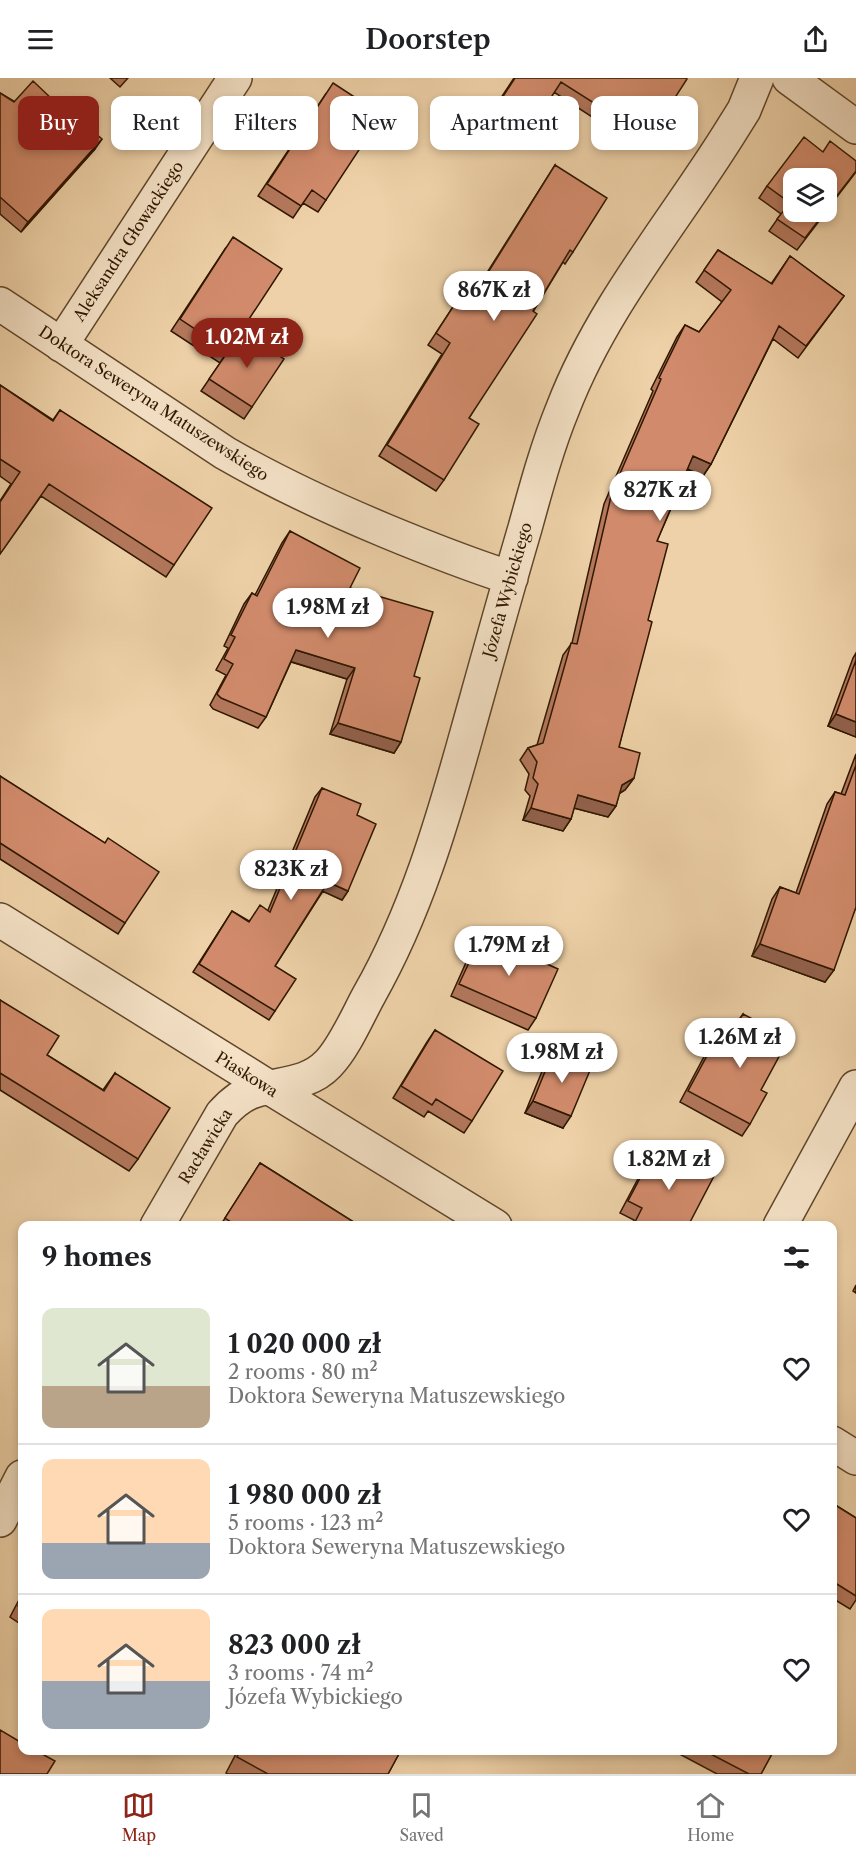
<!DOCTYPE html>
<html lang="en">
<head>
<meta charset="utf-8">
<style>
	:root { --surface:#fff; --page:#f2f2f2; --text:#202124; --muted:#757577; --line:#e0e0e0; --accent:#8f2418 }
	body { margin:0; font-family:"Libre Caslon Text",serif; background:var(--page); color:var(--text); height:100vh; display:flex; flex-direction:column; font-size:22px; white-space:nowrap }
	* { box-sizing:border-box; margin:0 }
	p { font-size:20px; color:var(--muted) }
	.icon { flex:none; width:33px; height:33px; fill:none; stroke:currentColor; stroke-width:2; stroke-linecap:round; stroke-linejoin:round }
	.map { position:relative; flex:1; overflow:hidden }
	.sheet { position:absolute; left:18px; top:1143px; width:819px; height:534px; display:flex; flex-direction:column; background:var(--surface); border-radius:12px; box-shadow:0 3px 9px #0003 }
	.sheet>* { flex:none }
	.top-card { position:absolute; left:18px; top:18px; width:820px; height:54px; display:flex; gap:12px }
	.tools { position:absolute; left:783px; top:90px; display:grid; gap:12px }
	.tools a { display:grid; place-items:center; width:54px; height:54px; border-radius:12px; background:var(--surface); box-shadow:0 3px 9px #0003; font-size:30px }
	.price { position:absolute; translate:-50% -51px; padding:0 14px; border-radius:21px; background:#fff; color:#222; font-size:20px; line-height:39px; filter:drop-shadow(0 2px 3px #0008) }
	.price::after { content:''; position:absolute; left:50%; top:36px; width:18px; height:14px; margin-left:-9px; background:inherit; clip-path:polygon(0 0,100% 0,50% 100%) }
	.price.on { background:var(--accent); color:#fff }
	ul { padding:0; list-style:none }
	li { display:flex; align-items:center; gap:18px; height:150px; padding:0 24px }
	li+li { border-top:2px solid var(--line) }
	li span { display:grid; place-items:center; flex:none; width:168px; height:120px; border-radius:12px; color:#555 }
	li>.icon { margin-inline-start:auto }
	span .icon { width:72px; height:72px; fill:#fffc; stroke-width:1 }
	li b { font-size:26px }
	h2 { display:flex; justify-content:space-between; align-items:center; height:72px; padding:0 24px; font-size:26px }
	.pill { padding:0 21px; border-radius:12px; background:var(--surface); box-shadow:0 3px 9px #0003; font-size:21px; line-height:54px }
	.pill.on { background:var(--accent); color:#fff }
	header { display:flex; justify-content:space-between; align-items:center; height:78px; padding:0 24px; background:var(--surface); font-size:27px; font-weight:600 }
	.tab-bar { display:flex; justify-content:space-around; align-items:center; height:84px; border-top:2px solid var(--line); background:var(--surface); font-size:16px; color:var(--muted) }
	.tab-bar a { display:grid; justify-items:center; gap:3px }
	.tab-bar .on { color:var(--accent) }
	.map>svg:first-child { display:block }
</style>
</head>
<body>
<header><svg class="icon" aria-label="menu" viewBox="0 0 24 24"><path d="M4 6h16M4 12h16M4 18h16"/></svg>Doorstep<svg class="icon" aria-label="share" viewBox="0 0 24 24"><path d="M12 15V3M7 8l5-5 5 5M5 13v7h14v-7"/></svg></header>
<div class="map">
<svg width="856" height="1696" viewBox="0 0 856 1696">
	<rect width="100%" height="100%" fill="#eed1a8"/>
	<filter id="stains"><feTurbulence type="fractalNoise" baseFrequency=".00333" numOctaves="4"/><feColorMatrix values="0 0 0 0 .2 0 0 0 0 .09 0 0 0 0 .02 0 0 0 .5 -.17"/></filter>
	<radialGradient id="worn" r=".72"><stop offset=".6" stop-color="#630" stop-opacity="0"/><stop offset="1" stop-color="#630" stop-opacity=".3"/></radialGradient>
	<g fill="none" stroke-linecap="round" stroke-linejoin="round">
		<defs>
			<path id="minor" d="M789,0L856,49
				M0,226L225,375C277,405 331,430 386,453C427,470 468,486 511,500
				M61,267L235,0
				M0,842L270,1010L495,1148
				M157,1148L222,1036C231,1026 241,1017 254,1013C280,1005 308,1007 328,986C344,970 358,937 369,917C416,834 442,745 467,655C486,587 505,518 525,450C536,410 547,369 563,330C602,229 672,147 729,56L744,32L757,0
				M780,1148L856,1009
				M832,1365L856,1380
				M0,1442L22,1399"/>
		</defs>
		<use href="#minor" stroke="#5f462a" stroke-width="36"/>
		<use href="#minor" stroke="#f4e1c6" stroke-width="33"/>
	</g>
	<path fill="#b4785d" stroke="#2f1700" stroke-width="1.5" d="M110,0H128L120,9Z
		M514,0H685L641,71L554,14L517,70L483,47Z
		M0,15L95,71L21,154L0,136Z
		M325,17L326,122L318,134L303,125L293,140L258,118Z
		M555,87L573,174L565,186L563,184L469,340L444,402L436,413L379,378L442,276L428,267L475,195L483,201Z
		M856,94L826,133V100V134L797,172L769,153L781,136L759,120L767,108Z
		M225,171L228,273L220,285L171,253Z
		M718,172L771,206L790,178L844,218L798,280L773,261L711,386L703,398L688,391L657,463L648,542L619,669L634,700L625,712L619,716L616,728L608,739L574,730L571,741L563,753L523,742L530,718L525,712L529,696L520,682L528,670L537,667L563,577L572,565L604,426L653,313L651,311L677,259L685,247L699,254L722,224L696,204Z
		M242,253L252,329L244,341L201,313Z
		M0,307L53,342L60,332L174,487L166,499L41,418L0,476V423L11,406L0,398Z
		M290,453L350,510L414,598L401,664L394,675L330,656L347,601L291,584L266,639L258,650L213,631L210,627L226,597L216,592L228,570L224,568L244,526L252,515L255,517L282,465Z
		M856,575V659L828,648L853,580Z
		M856,676V829L825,904L752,878L772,821L780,809L796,815L827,726L835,714L841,716Z
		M0,698L125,845L118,856L0,781Z
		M322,710L357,737L348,813L342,822L323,813L275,888V933L269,942L193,894L232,833L249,843L268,832L315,719Z
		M482,857L536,940L528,952L451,918L473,869Z
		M0,922L47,977L103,1012L115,995L138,1081L129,1093L0,1012Z
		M743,936L761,1012L750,1046L742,1058L680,1024L706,975L715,963L724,968L734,948Z
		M435,952L472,1043L464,1055L428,1033L424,1039L393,1020L427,964Z
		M553,974L563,1050L525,1035L545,986Z
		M657,1068L688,1148H631L634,1142L620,1135L649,1080Z
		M260,1085L360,1148H220Z
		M856,1207V1215L853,1213Z
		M832,1425L856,1440V1522L850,1531L832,1520Z
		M22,1516V1547L10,1539Z
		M238,1672H401L388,1696H228L226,1695Z
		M672,1672H774L761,1696H717Z"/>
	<path fill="#92614c" stroke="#2f1700" stroke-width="1.5" d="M102,61L95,71L21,154L28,144Z
		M693,378L711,386L703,398L685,390Z
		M296,572L355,590L347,601L289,583Z
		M836,636L856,644V659L828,648Z
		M338,645L401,664L394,675L330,656Z
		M634,700L625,712L613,719L622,707Z
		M578,717L616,728L608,739L570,729Z
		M531,730L571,741L563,753L523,742Z
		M328,804L348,813L342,822L322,813Z
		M760,866L834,892L825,904L752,878Z
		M533,1023L571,1038L563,1050L525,1035Z"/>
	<path fill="#d18b6c" stroke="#2f1700" stroke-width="1.5" d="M515,0H685L687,1L649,60L561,4L525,60L491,37Z
		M33,3L53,22L55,20L102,61L28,144L0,119V15L14,24Z
		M333,5L382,37L326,122L312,112L301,128L267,106Z
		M804,59L823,74L830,63L856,83V93L826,132V100H794V134H825L805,160L777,141L790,125L767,108Z
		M555,87L607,120L573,174L570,172L533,233L537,236L469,340L479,346L444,402L387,367L450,265L436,255L475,195L484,201Z
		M233,159L282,191L228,273L180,241Z
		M718,172L772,206L790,178L844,218L806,268L779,248L711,386L693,378L657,463L668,466L648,542L652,544L619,669L640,675L634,700L622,707L616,728L578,717L571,741L531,730L538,706L533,700L537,684L528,670L543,665L571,565L577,566L612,414L661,301L659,300L685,247L699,254L731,212L704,192Z
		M242,253L284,281L252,329L209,301Z
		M0,307L53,343L60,332L212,430L174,487L49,406L0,476V424L20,394L0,381Z
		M290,453L360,490L350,510L433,534L414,598L420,600L401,664L338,645L355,590L296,572L266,639L221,620L217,616L233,586L224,581L235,559L231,557L252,515L257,518Z
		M856,582V644L836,636Z
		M856,687V829L834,892L760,866L780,809L799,816L835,714L845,717Z
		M0,698L105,765L108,760L159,794L125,845L0,765Z
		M322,710L361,726L357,737L376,746L348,813L328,804L275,888L296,901L275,933L199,886L232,833L249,844L260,827L270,834Z
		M482,857L558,891L536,940L459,906Z
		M0,922L59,958L47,977L104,1013L115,995L170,1030L138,1081L0,995Z
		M743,936L789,960L761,1012L767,1015L750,1046L688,1013L715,963L725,968Z
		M435,952L503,993L472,1043L436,1021L432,1027L401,1008Z
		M553,974L591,990L571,1038L533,1023Z
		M657,1068L714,1098L688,1148H633L642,1130L628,1123Z
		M260,1085L360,1148H237L225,1140Z
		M832,1425L856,1440V1518L832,1503Z
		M22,1520V1530L18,1528Z
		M0,1652L22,1665V1672H35L55,1683L47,1696H0Z
		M240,1672H401L388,1696H268L237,1679Z
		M703,1672H774L761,1696H749Z"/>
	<g text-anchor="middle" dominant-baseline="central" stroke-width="4.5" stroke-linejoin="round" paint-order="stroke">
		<g font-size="16" fill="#2f1700" stroke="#f4e1c6">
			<text transform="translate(128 163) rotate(-57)">Aleksandra Głowackiego</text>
			<text transform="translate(154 325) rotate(33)">Doktora Seweryna Matuszewskiego</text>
			<text transform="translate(507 512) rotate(-74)">Józefa Wybickiego</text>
			<text transform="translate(247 996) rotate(32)">Piaskowa</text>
			<text transform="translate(205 1068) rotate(-58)">Racławicka</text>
		</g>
	</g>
	<rect width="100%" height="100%" filter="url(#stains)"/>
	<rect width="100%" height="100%" fill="url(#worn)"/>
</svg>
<div class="tools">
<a><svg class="icon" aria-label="layers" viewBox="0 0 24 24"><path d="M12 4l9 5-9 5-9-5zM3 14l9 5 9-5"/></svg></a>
</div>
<b class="price" style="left:494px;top:244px">867K zł</b>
<b class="price on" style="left:247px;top:291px">1.02M zł</b>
<b class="price" style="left:660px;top:444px">827K zł</b>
<b class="price" style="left:328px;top:561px">1.98M zł</b>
<b class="price" style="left:291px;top:823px">823K zł</b>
<b class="price" style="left:509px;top:899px">1.79M zł</b>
<b class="price" style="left:740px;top:991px">1.26M zł</b>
<b class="price" style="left:562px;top:1006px">1.98M zł</b>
<b class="price" style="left:669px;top:1113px">1.82M zł</b>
<div class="top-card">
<a class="pill on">Buy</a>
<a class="pill">Rent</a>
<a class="pill">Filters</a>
<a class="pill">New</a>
<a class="pill">Apartment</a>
<a class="pill">House</a>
</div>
<section class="sheet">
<h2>9 homes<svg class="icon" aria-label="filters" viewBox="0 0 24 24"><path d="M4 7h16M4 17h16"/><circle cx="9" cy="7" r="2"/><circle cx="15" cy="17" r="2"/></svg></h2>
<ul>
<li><span style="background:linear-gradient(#dfe7d0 65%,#b9a48a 0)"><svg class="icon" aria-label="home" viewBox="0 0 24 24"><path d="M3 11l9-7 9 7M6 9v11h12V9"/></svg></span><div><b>1 020 000 zł</b><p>2 rooms · 80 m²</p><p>Doktora Seweryna Matuszewskiego</p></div><svg class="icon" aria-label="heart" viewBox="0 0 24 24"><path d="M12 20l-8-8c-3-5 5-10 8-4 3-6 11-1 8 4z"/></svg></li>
<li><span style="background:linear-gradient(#ffd9b3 70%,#9aa5b1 0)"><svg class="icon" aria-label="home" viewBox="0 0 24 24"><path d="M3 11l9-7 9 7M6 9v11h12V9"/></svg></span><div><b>1 980 000 zł</b><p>5 rooms · 123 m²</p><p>Doktora Seweryna Matuszewskiego</p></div><svg class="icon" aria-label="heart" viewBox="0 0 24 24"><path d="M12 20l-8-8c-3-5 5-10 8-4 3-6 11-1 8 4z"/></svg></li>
<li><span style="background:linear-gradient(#ffd9b3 60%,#9aa5b1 0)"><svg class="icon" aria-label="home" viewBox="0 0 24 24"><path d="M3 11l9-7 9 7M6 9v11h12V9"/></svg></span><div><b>823 000 zł</b><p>3 rooms · 74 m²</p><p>Józefa Wybickiego</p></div><svg class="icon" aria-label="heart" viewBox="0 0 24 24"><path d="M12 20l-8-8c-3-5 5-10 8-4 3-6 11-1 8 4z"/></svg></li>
</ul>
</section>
</div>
<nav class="tab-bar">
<a class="on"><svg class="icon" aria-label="map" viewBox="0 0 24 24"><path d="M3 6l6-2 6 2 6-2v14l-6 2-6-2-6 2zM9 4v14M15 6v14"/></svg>Map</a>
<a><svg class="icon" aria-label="saved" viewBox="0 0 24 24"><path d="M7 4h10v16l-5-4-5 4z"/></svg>Saved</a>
<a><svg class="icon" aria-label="home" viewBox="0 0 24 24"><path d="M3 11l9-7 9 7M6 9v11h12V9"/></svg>Home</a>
</nav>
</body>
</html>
